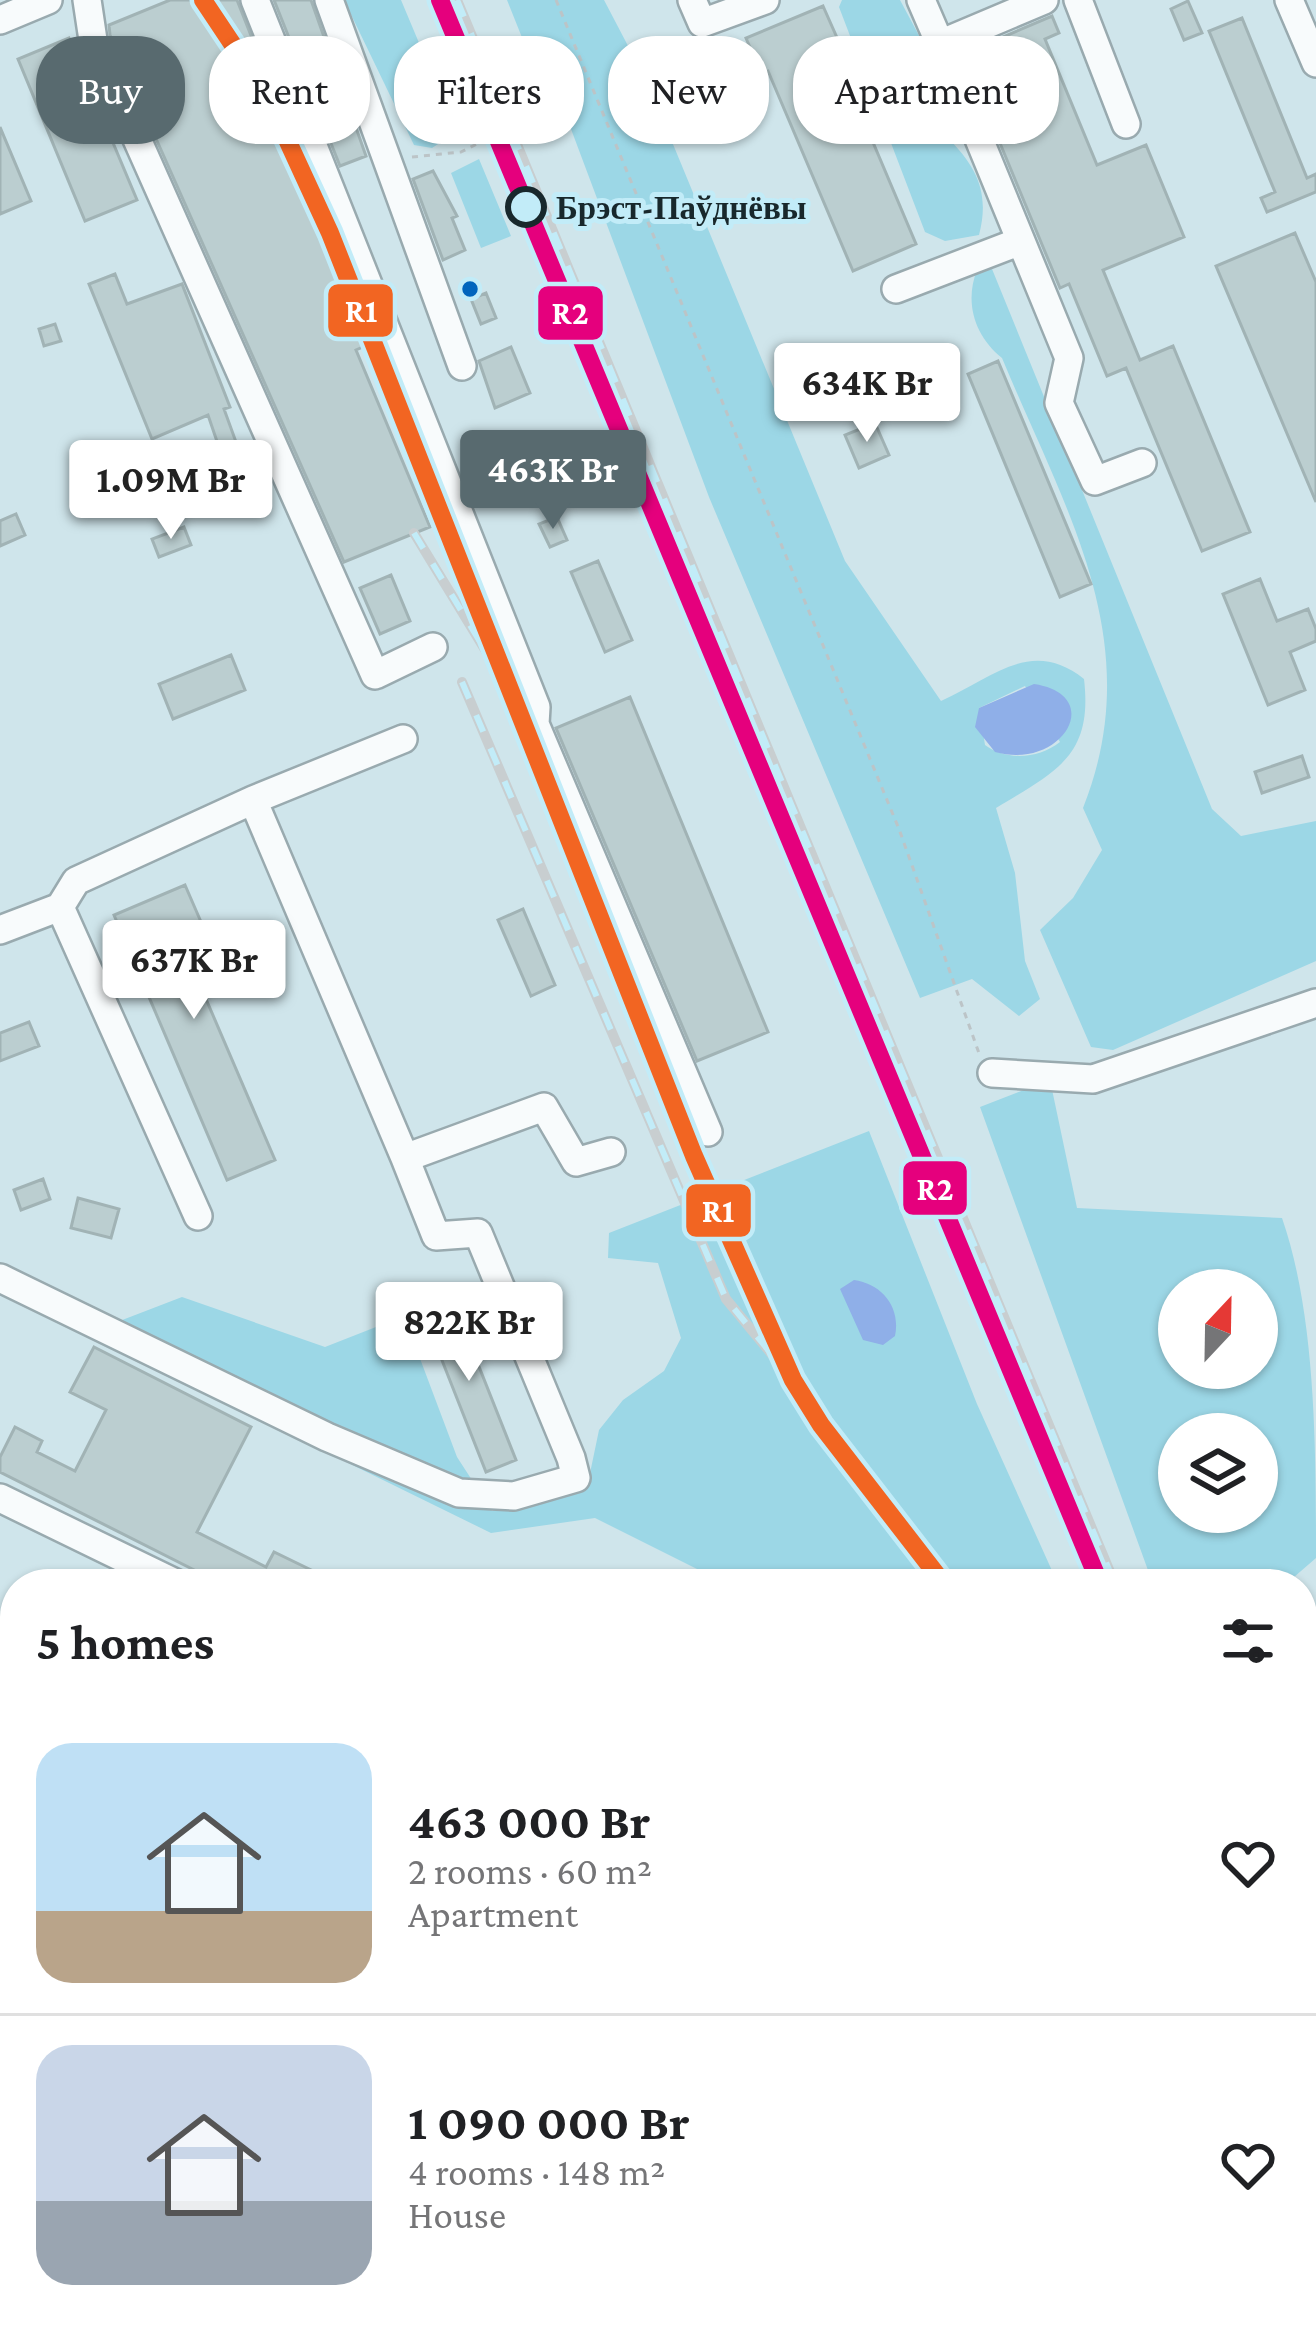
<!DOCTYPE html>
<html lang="en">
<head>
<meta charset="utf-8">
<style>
	:root { --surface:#fff; --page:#f2f2f2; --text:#202124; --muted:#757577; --line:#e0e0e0; --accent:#586a6f }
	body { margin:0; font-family:"Crimson Pro",serif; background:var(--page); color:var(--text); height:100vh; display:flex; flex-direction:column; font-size:45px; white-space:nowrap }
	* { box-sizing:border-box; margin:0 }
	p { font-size:39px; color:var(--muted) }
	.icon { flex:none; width:66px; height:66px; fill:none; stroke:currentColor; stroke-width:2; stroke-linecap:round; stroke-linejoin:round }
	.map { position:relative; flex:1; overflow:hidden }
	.panel { position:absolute; left:0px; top:1569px; width:1317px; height:771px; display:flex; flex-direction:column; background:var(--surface); border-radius:48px 48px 0 0; box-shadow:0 3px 9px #0004 }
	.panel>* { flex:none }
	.top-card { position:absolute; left:36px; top:36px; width:1245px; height:108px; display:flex; gap:24px }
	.needle { width:78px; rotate:22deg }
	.buttons { position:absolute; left:1158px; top:1269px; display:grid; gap:24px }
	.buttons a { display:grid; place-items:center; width:120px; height:120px; border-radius:50%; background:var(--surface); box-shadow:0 3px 9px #0004; font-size:60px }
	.price { position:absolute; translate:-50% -102px; padding:0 27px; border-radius:12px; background:#fff; color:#222; font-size:39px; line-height:78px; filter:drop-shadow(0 3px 6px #0008) }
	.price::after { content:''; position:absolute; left:50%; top:72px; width:36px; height:27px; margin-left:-18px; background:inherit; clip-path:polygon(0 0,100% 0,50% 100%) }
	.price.current { background:var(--accent); color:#fff }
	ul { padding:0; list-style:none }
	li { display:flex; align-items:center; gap:36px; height:300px; padding:0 36px }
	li+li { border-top:3px solid var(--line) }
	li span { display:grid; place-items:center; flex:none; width:336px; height:240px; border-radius:36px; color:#555 }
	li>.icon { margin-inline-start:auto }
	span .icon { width:144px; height:144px; fill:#fffc; stroke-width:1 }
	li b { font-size:51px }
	h2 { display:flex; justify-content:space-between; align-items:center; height:144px; padding:0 36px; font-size:51px }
	.pill { padding:0 42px; border-radius:48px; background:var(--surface); box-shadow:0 3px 9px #0004; font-size:42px; line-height:108px }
	.pill.current { background:var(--accent); color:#fff }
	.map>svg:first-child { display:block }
</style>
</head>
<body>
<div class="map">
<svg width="1316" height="2338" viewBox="0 0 1316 2338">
	<rect width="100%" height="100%" fill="#cfe5eb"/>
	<path fill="#9cd7e6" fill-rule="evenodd" d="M344,0H401L451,119L452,135L432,148L414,145Z
		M507,0H604L649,86L845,561L941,701C993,678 1031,637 1084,679C1093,756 1057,771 996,808L1015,873L1025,961L1040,999L1019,1016L972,979L920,998L709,497L565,113L549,105ZM1025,686L1060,742C1038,759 1007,761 985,745L979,708Z
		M842,0H900L923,43L924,104L911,120L919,135L947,137C977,167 990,193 979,235L945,241L925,232L839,7Z
		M479,159L511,236L481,248L451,173Z
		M992,269L1212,809L1241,836L1316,821V961L1113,1050L1091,1047L1040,930L1073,898L1102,850L1083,808C1149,642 1065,510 1002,358C975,336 964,303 977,270Z
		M1050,1080L1077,1208L1282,1218C1316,1316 1316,1449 1316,1558L1286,1584H1153L980,1107ZM1179,1290H1257V1368H1179ZM1179,1434H1257V1512H1179Z
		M869,1131L977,1404L1058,1584H727L595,1518L491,1533L330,1454L344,1440L104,1327L182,1297L325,1347L404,1316L457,1457L492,1511L589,1478L599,1430L623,1400L664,1371L681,1338L658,1263L608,1258L609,1233Z
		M1302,1878L1316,1897V2025L1302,1990Z
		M0,1946L15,1957V2130L9,2144L0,2146Z
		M1172,2325H1301L1309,2338H1180Z"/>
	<path fill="#8fafe8" d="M1034,684C1107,695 1062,771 995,752L975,727L979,708Z
		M854,1280C882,1284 901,1307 895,1336L883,1345L863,1340L840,1289Z"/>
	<path fill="#bbced0" stroke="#a1b3b5" stroke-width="3" d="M170,0H237L372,343L356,350L430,527L344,562L110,35L109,25Z
		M274,0H311L366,156L340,166Z
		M1188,1L1202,33L1184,40L1171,9Z
		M823,6L838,40L831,43L916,244L853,271L768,71L761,73L746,38Z
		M1052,16L1059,33L1045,39L1097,165L1146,145L1184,237L1103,270L1140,360L1173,346L1250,532L1202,551L1126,368L1107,376L1069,284L1060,288L963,54Z
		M1242,18L1307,178L1316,174V192L1267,212L1261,198L1275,192L1209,31Z
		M69,38L137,200L85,221L18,59Z
		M0,127L31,201L0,214Z
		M433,171L457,216L452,218L465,250L443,260L413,179Z
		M1295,233L1316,282V502L1216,266Z
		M115,274L127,304L182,284L230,407L224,409L240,453L223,459L208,415L152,439L89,284Z
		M486,293L496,318L481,324L471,299Z
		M55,324L61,341L44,346L39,329Z
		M511,347L530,393L495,408L479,361Z
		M998,361L1091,584L1060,597L968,374Z
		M875,423L889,455L859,468L845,435Z
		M16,514L25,535L0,546V521Z
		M557,517L567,540L550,547L539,524Z
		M184,527L191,545L159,557L152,539Z
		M598,561L632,640L605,652L571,572Z
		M391,575L410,621L380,634L360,588Z
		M1260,579L1277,621L1308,609L1316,629V641L1290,652L1305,690L1268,705L1223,594Z
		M231,655L245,690L173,719L159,684Z
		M630,697L768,1032L697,1061L556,728Z
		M1302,756L1309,777L1262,793L1255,772Z
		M185,885L227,982L203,992L275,1160L227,1180L114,915Z
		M523,909L555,985L531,996L498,920Z
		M29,1022L39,1046L0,1061V1033Z
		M43,1179L50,1199L21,1210L14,1190Z
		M78,1198L119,1209L111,1238L71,1228Z
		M451,1296L516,1460L486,1472L421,1307Z
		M94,1347L251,1427L197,1532L266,1567L274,1552L340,1584H222L0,1472V1457L15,1427L42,1441L37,1452L75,1471L106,1410L70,1392Z
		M1305,1755H1316V1859L1302,1858Z
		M15,2197V2246L0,2239Z"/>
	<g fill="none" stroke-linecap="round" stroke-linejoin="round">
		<defs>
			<path id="minor" d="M87,0L93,40L375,675L433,647
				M255,0L536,707L535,724L708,1132
				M329,0L462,366
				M692,0L702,23L765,0
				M921,0L940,44L1044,0
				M1078,0L1126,124
				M1289,0L1316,63
				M0,20L48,0
				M940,44L1069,358L1059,403L1095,481L1142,463
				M896,289L1021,241
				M253,800L403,739
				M0,930L60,907
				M992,1073L1093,1079L1316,1003
				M198,1216L60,907L76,881L253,800L405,1158
				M0,1278L327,1437L459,1493L514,1496L576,1478L571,1458L478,1233L436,1236L405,1158L544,1107L576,1162L611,1152
				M0,1498L177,1584
				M0,1891L15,1898
				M0,2287L15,2294
				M1302,2289L1316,2316
				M76,2325L101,2338
				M594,2325L600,2338
				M847,2325L872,2338"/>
		</defs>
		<use href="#minor" stroke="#99aaaf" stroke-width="32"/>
		<path stroke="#bcc4c7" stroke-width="3" stroke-dasharray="6 6" stroke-linecap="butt" d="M556,0L899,829L980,1056
			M412,157L461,152L481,142
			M1302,1906L1316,1931"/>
		<use href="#minor" stroke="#f8fbfc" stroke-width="27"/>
		<defs>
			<path id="rail" d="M203,0L267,96L330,233L694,1156L793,1380L821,1425L944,1584
				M457,0L1115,1584
				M414,533L490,658
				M462,682L726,1299L774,1357
				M1302,2026L1316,2061
				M1302,2110L1316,2146"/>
		</defs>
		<use href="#rail" stroke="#c8ced0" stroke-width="10"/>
		<use href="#rail" stroke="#c2ecf8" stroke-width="6" stroke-dasharray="18" stroke-linecap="butt"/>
		<defs>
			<path id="rail-1" d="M203,0L267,96L330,233L694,1156L793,1380L821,1425L944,1584"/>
			<path id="rail-2" d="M440,0L1100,1584"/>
		</defs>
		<use href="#rail-1" stroke="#c2ecf8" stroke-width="27"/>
		<use href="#rail-2" stroke="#c2ecf8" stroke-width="27"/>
		<use href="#rail-1" stroke="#f26522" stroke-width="18"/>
		<use href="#rail-2" stroke="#e5007d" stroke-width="18"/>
	</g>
	<circle fill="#c2ecf8" stroke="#18282c" stroke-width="6" cx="526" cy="207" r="18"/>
	<circle fill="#0065bd" stroke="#c2ecf8" stroke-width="4.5" cx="470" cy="289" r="10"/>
	<g text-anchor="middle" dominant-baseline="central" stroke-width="10" stroke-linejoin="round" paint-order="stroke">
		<g font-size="33" font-weight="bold" fill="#18282c" stroke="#c2ecf8" text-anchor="start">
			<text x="556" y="207">Брэст-Паўднёвы</text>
		</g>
	</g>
	<g stroke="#c2ecf8" stroke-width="4.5">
		<rect x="326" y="282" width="69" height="57" rx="12" fill="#f26522"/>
		<rect x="536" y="284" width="69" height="58" rx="12" fill="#e5007d"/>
		<rect x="901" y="1159" width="68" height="58" rx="12" fill="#e5007d"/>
		<rect x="684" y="1182" width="69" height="57" rx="12" fill="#f26522"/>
	</g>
	<g font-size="33" text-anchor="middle" font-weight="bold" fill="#fff">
		<text x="361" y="322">R1</text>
		<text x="570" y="324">R2</text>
		<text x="935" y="1200">R2</text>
		<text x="718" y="1222">R1</text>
	</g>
</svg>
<div class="buttons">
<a><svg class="needle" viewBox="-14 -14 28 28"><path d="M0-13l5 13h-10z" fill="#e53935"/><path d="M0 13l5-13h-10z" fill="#757577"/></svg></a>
<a><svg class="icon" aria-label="layers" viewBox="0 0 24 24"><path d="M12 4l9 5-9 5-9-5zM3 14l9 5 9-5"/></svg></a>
</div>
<b class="price" style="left:867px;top:445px">634K Br</b>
<b class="price current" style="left:553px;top:532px">463K Br</b>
<b class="price" style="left:171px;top:542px">1.09M Br</b>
<b class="price" style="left:194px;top:1022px">637K Br</b>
<b class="price" style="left:469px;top:1384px">822K Br</b>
<div class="top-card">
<a class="pill current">Buy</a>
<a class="pill">Rent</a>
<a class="pill">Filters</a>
<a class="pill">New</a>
<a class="pill">Apartment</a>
</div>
<section class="panel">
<h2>5 homes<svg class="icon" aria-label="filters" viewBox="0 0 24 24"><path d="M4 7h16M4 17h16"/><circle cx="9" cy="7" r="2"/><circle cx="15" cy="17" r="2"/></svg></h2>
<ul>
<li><span style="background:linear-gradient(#bfe0f5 70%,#b9a48a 0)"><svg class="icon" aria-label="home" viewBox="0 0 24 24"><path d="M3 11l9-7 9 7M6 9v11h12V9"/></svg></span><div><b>463 000 Br</b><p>2 rooms · 60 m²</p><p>Apartment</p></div><svg class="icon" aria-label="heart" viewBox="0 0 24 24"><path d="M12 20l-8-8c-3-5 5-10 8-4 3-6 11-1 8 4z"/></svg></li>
<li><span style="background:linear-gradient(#c9d6e8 65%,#9aa5b1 0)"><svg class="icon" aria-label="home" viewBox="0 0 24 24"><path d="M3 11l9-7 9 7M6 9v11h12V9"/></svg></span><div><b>1 090 000 Br</b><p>4 rooms · 148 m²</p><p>House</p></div><svg class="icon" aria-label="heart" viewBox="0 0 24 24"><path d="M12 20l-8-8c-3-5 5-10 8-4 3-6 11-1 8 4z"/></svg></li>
</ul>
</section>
</div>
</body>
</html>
